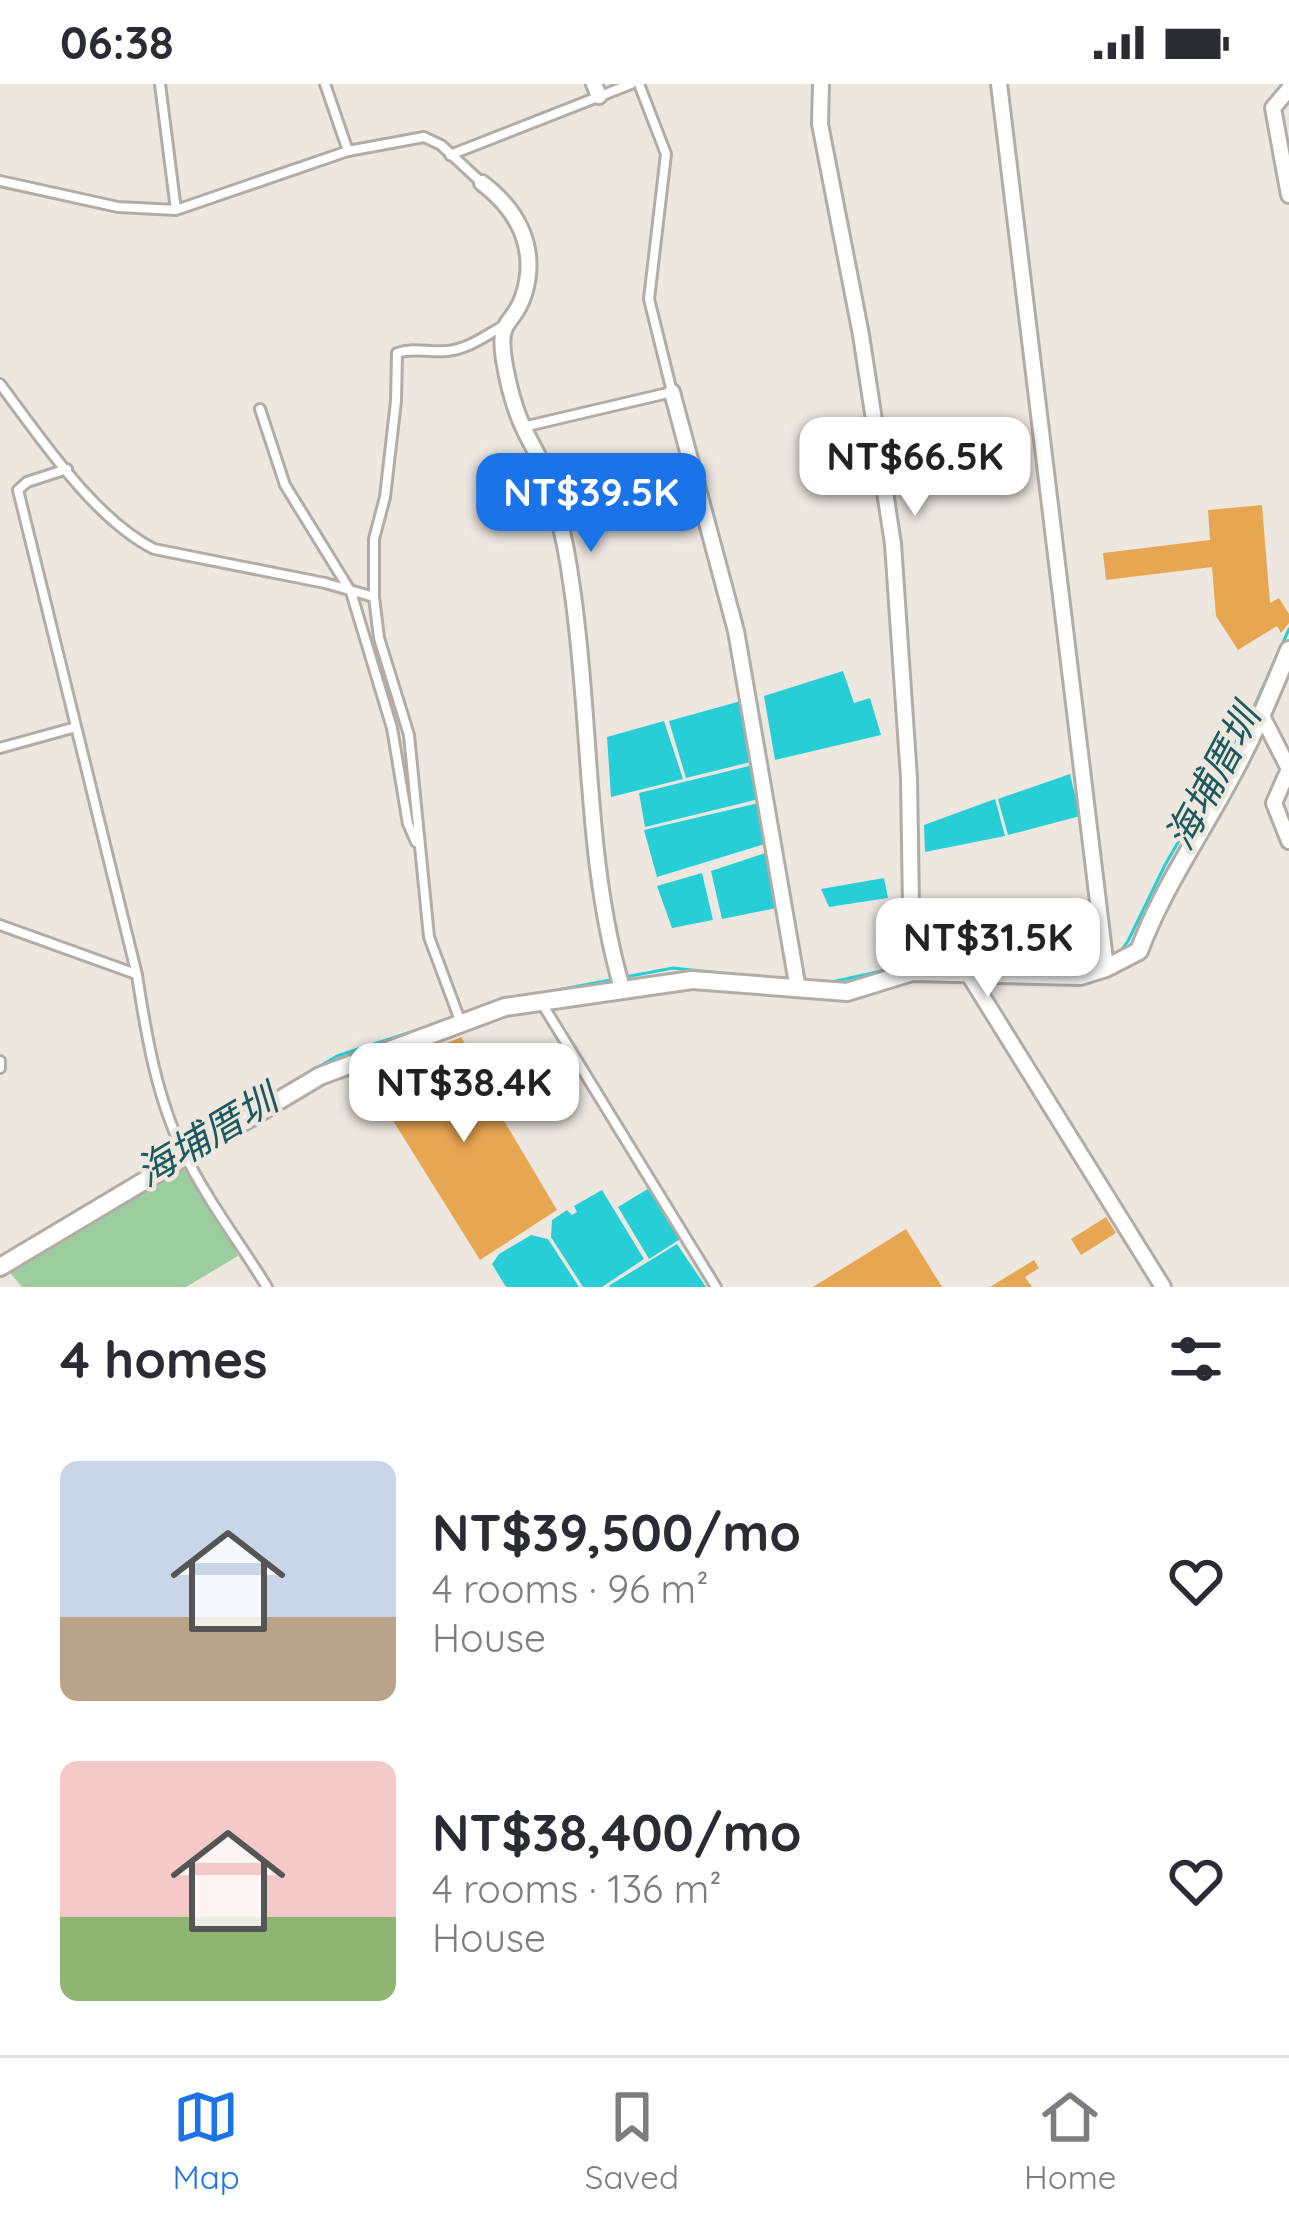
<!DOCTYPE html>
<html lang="en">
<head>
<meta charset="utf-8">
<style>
	:root { --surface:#fff; --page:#f2f2f3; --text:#2b2b33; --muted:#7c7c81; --line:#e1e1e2; --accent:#1a73e8 }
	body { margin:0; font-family:Quicksand,"Noto Sans TC",sans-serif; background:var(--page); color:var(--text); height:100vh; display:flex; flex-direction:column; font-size:45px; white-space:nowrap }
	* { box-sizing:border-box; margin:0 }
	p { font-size:39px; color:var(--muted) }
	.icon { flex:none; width:66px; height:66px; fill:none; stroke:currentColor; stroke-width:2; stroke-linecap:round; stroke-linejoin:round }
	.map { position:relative; height:1203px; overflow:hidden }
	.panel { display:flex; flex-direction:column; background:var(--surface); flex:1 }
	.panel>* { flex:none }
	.price { position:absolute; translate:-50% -102px; padding:0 27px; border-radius:24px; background:#fff; color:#222; font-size:39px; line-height:78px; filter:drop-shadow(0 3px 6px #0008) }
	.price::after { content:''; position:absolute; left:50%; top:72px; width:36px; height:27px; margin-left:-18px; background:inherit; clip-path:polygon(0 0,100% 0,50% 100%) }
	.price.active { background:var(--accent); color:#fff }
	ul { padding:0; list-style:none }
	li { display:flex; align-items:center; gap:36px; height:300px; padding:0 60px }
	li span { display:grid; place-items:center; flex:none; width:336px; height:240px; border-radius:18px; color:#555 }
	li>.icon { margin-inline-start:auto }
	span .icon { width:144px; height:144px; fill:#fffc; stroke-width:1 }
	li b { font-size:51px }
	h2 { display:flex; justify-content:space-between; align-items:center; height:144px; padding:0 60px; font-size:51px }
	.status { display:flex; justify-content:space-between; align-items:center; height:84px; padding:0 60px; background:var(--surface); direction:ltr }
	.status svg { height:33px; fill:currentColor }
	.tab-bar { display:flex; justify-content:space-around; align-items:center; height:168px; border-top:3px solid var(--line); background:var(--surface); font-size:33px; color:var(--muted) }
	.tab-bar a { display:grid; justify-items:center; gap:6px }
	.tab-bar .active { color:var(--accent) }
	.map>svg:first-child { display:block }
</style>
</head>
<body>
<div class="status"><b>06:38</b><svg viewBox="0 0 49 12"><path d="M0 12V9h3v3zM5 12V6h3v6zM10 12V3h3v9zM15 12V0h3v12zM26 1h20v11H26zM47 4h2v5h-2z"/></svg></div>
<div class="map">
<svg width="1289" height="1203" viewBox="0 0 1289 1203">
	<rect width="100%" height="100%" fill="#ede7e0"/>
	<path fill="#9dcd9f" d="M184,1070L238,1172L186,1203H22L0,1177Z"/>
	<path fill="#27ced6" d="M843,587L854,619L870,614L881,651L775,676L764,612Z
		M748,615L759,676L686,694L669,637Z
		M664,637L683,695L611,713L607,653Z
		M757,680L767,713L645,743L639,709Z
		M1070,690L1080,732L1008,751L998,715Z
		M995,715L1005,752L925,768L924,741Z
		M767,717L775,757L657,793L644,746Z
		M775,766L786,822L722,835L711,787Z
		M702,789L713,836L672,844L657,802Z
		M884,794L888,814L829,823L821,805Z
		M651,1103L682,1154L649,1175L618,1123Z
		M602,1106L644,1175L602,1203H583L551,1153L552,1136L567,1126L572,1131L577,1128L574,1122Z
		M531,1151L548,1155L579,1203H506L492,1180L499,1170Z
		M677,1160L706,1203H609L610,1201Z"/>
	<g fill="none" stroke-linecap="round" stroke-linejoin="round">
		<path stroke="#27ced6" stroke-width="3" d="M1110,872L1121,867L1128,857L1165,781L1249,634L1289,545
			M922,880L1062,883
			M625,893L673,884L758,893
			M827,899L900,883
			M525,912L616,895
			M0,1173L337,972L436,940"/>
	</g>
	<path fill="#e7a652" d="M1262,421L1270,519L1279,514L1289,530V539L1281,549L1277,542L1238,566L1216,532L1212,483L1106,496L1103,469L1210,456L1208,426Z
		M461,953L501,1016L494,1020L557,1126L480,1176L367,995Z
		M1106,1133L1116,1149L1081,1171L1071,1155Z
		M906,1145L942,1203H813Z
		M1034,1176L1039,1184L1025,1193L1032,1203H990Z"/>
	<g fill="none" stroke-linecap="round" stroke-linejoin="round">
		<defs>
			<path id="service" d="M160,0L176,126
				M325,0L348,67
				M450,71L631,0
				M0,97L118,123L176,126L348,67L424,53L441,61L481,98
				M0,300C40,353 94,435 154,465L325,499L374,513
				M260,325L285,401L351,508L392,644L408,740L416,758
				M523,343L672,308L649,215L666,70L639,0
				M67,385L27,398L18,406L137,891C146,950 157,1016 184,1069C207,1116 240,1159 267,1203
				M0,664L76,643
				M0,841L136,890
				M541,918L716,1203
				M461,939L429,853L409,651L379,554L374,513V455L385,413L396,317L397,269C414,263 430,269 447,267C468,265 485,252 503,242
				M0,977V984"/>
			<path id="minor" d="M594,0L599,12
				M821,0L820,40L861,251L893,460L909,694L912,888
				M999,0L1106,884
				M1289,5L1273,24L1289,111
				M482,99C518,126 538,164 524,210C514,243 497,232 504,276C508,300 514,325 525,347C531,360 540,373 545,388C558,425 567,465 572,504C592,637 584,774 622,904
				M672,308L736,547L798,905
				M1262,632L1289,685L1274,719L1289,757
				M969,891L1163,1203"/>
			<path id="tertiary" d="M0,1183L320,992L505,923L692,896L847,908L912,888L1080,892L1106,884L1139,867C1161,808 1196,757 1226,702C1251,658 1270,612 1289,566"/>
		</defs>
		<use href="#service" stroke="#b2aca6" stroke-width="14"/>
		<use href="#minor" stroke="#b2aca6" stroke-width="20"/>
		<use href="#tertiary" stroke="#b2aca6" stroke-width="22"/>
		<use href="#service" stroke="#fff" stroke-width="8"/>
		<use href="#minor" stroke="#fff" stroke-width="14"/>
		<use href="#tertiary" stroke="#fff" stroke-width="16"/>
	</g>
	<g text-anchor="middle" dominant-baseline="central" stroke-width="9" stroke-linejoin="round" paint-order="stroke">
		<g font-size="39" font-style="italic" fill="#1a595c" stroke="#ede7e0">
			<text transform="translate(1212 693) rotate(-62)">海埔厝圳</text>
			<text transform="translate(206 1051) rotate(-31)">海埔厝圳</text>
		</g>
	</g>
</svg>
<b class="price" style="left:915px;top:435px">NT$66.5K</b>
<b class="price active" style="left:591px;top:471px">NT$39.5K</b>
<b class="price" style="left:988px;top:916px">NT$31.5K</b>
<b class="price" style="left:464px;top:1061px">NT$38.4K</b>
</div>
<section class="panel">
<h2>4 homes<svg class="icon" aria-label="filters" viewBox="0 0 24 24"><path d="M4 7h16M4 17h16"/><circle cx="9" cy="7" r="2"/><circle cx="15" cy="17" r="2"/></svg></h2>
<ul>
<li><span style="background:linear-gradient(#c9d6e8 65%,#b9a48a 0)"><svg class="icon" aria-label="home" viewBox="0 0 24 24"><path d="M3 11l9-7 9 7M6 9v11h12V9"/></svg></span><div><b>NT$39,500/mo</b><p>4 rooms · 96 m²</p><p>House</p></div><svg class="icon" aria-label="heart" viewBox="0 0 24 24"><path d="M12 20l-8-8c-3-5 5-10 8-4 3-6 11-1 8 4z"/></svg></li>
<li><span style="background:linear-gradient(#f6c9c9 65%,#8fb573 0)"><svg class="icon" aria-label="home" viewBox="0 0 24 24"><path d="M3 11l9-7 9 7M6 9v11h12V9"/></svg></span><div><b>NT$38,400/mo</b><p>4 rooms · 136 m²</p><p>House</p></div><svg class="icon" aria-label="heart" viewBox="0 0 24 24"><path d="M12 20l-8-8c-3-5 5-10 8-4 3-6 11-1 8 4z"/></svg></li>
</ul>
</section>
<nav class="tab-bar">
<a class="active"><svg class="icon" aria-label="map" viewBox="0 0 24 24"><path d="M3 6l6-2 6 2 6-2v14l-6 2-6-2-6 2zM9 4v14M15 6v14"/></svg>Map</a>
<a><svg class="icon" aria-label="saved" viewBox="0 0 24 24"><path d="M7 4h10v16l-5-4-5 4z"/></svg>Saved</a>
<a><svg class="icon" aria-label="home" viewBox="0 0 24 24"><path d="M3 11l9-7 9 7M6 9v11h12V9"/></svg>Home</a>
</nav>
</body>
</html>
